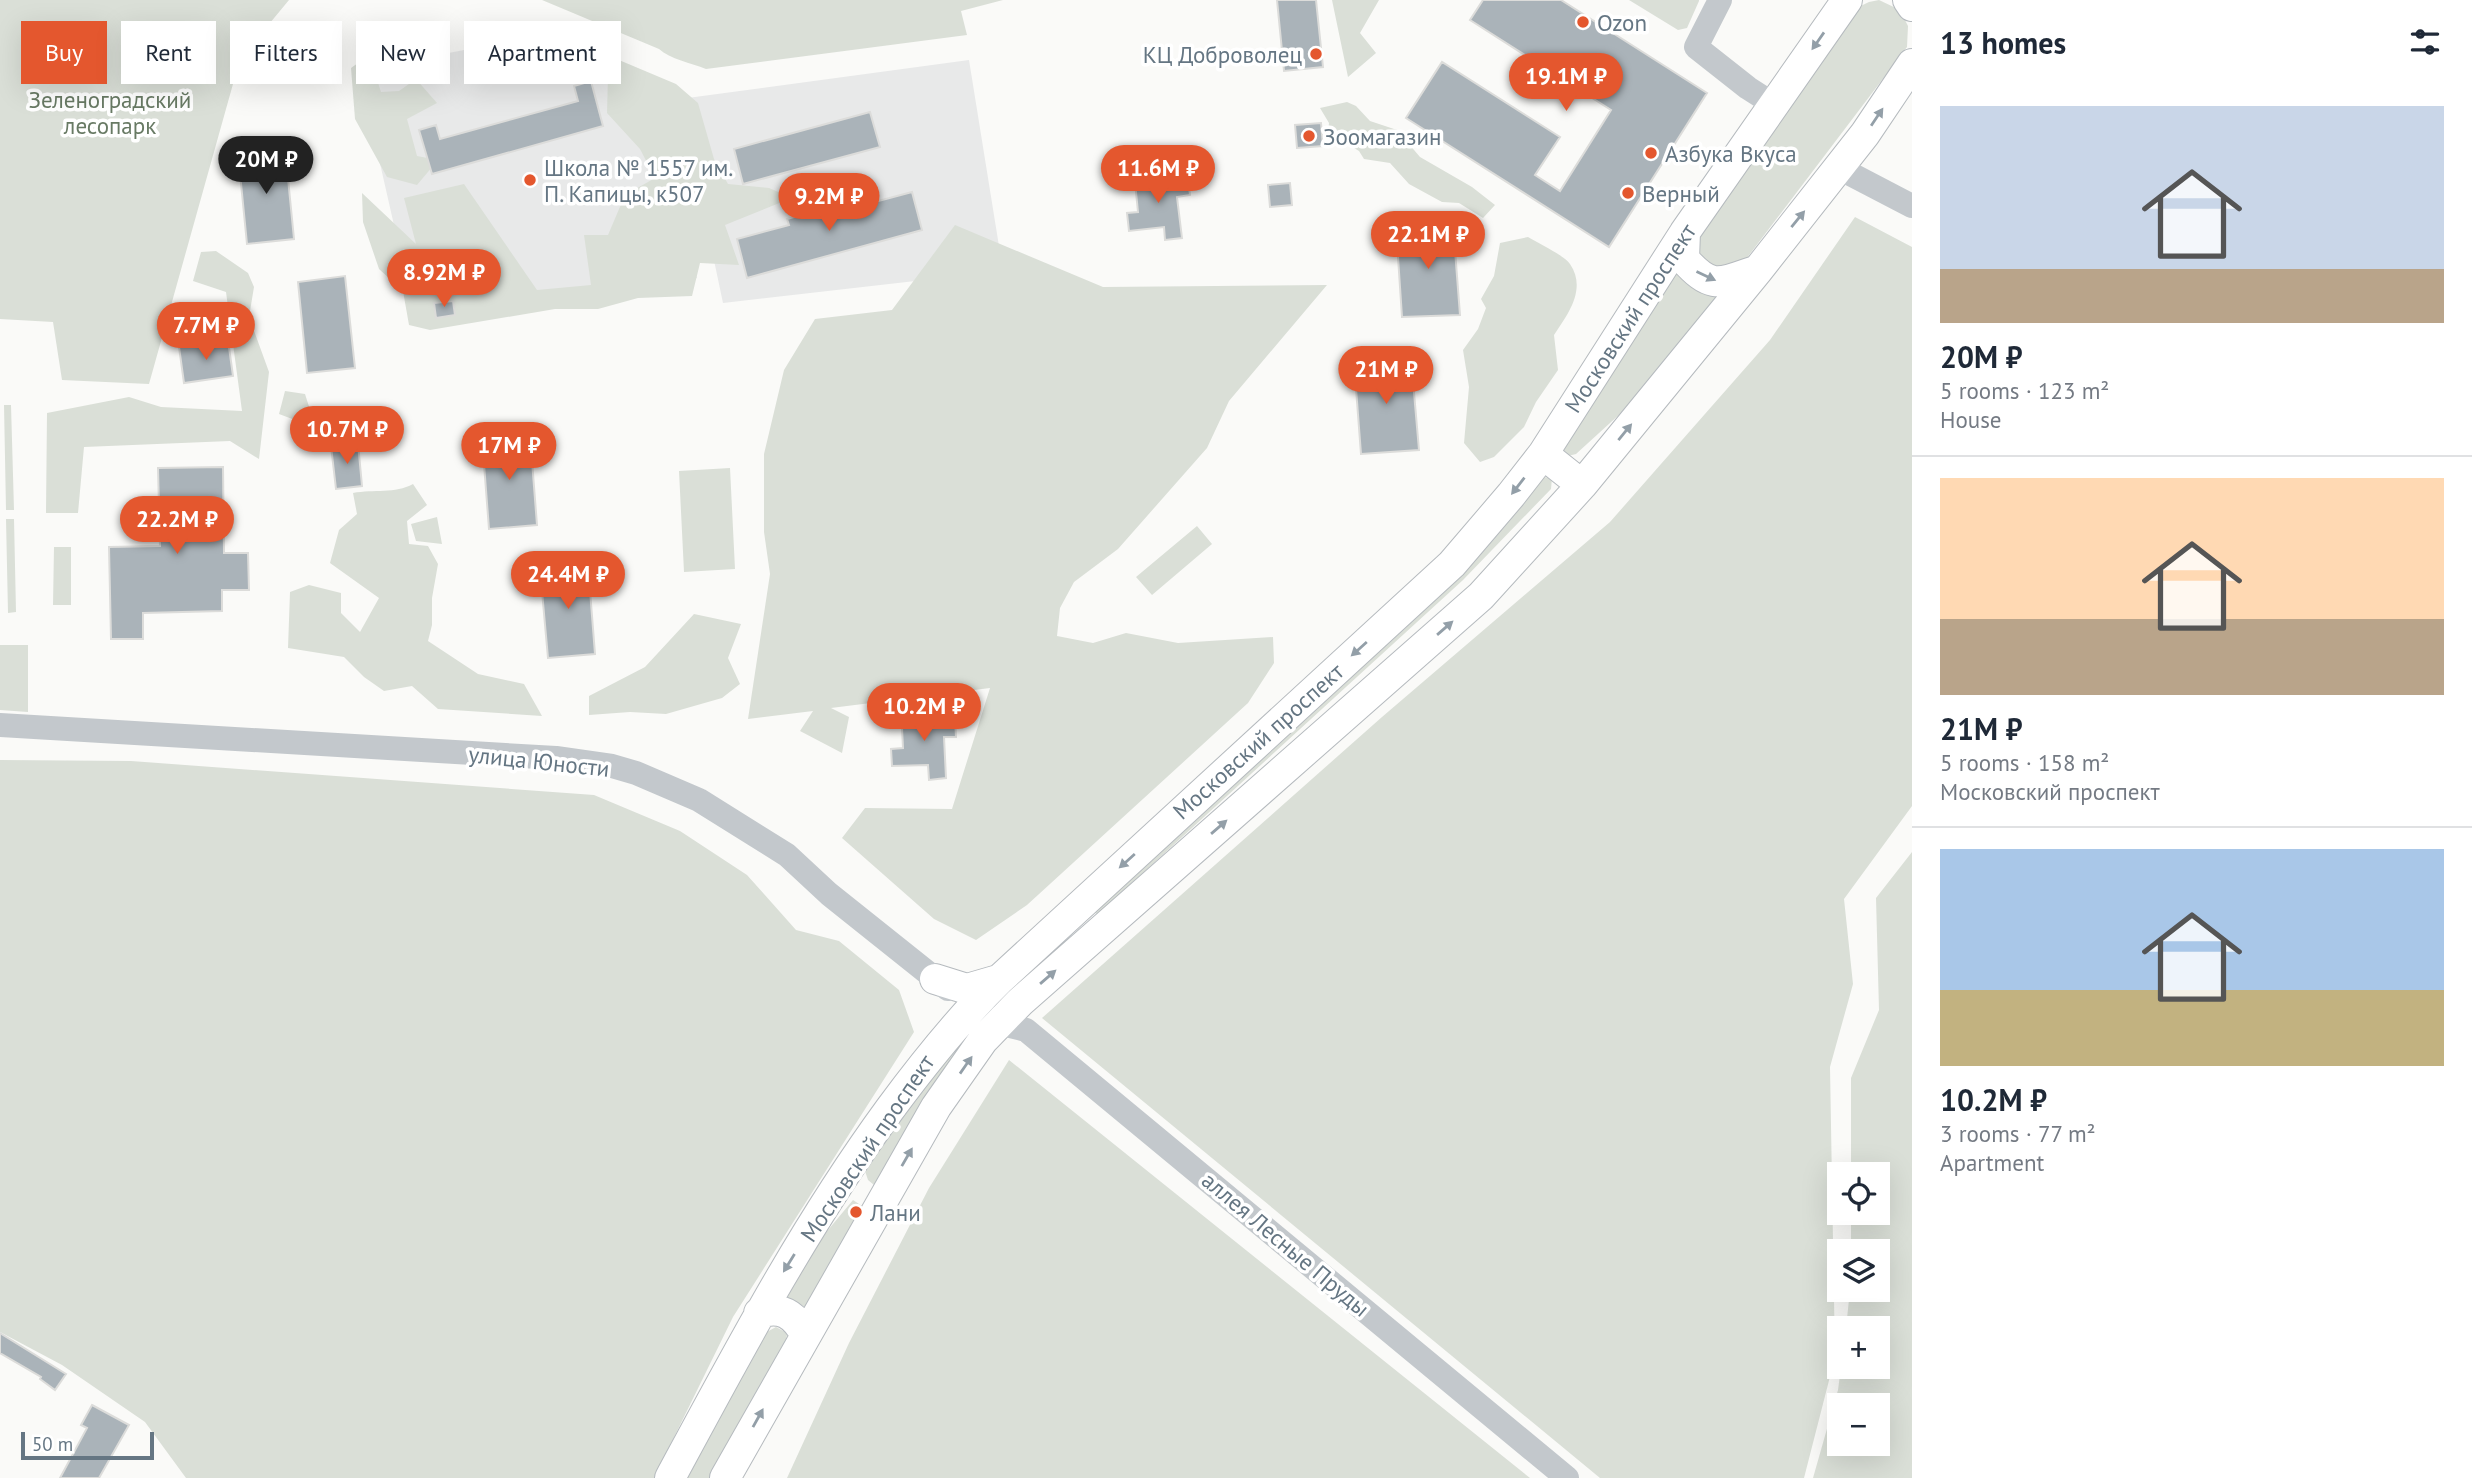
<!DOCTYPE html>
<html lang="en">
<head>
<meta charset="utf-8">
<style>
	:root { --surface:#fff; --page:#f6f6f7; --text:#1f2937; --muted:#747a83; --line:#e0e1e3; --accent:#e4572e }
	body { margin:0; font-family:"PT Sans",sans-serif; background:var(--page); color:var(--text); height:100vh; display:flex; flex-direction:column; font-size:26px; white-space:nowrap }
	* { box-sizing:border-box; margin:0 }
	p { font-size:23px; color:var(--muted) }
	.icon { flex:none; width:38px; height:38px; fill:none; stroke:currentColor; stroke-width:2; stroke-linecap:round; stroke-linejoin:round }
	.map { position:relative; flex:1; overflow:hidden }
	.side { display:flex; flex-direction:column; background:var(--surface); width:560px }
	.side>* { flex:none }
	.banner { position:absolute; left:21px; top:21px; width:665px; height:63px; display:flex; gap:14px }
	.tools { position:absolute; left:1827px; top:1162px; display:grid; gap:14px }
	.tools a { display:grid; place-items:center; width:63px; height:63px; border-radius:0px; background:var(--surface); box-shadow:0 7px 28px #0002; font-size:35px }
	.scale { position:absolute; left:21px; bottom:18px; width:133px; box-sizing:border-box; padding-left:7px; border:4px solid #657683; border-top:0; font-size:19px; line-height:24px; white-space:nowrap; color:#657683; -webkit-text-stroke:5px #fff; paint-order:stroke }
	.price { position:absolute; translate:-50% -60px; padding:0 16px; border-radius:24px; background:var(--accent); color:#fff; font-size:23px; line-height:46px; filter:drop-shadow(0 2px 4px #0008) }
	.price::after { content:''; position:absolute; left:50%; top:42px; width:21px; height:16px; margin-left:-10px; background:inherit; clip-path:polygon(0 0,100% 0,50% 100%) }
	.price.selected { background:#222; color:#fff }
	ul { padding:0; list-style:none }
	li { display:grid; align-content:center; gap:14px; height:371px; padding:0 28px }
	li+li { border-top:2px solid var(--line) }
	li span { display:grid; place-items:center; height:217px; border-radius:0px; color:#555 }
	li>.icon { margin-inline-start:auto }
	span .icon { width:126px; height:126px; fill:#fffc; stroke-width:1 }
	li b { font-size:30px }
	h2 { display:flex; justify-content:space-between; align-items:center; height:84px; padding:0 28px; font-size:30px }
	.pill { padding:0 24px; border-radius:0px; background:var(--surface); box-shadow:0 7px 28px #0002; font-size:24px; line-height:63px }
	.pill.selected { background:var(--accent); color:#fff }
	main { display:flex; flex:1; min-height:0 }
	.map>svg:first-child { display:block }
</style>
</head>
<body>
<main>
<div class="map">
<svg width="1912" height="1478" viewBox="0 0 1912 1478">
	<rect width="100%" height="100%" fill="#fafaf8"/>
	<path fill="#e8e9e9" d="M533,36L655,82L697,278L416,322L359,71Z
		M969,60L1003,271L723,303L680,99Z"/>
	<path fill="#dadfd7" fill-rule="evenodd" d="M0,0H289L240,59L149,384L62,380L53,322L0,319Z
		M542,0H1003L961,11L967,35L706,69C691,63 670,59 659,49Z
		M1332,0H1379L1360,33L1376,53L1348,77Z
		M1629,0H1699V1L1687,28L1678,30Z
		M1879,0L1900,10L1908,26L1907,47L1743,263C1704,278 1701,266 1695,231L1848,12L1869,2Z
		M588,47L676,84L698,103L714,159L728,184L769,188L792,198L725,225L739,265L700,263L692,296L638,298L598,309H555L430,330L409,325L403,291L379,269L363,222L362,193L416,244L404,198L464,184L537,290L591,285L584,235H608L625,195L655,178L640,149L607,113L608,76L584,64Z
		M369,55L381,92L399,91L416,79L437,103L407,119L417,156L438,160L417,185L387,177L355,119L351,68Z
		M1347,102L1356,106L1370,121L1397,130L1420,157L1472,187L1495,205L1483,218L1459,203L1442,202L1409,184L1390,163L1364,159L1359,151L1328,132L1329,123L1320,108Z
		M1855,217L1912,247V806L1844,899L1853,984L1830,1067L1835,1357L1804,1478H1600L1042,1018L1382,717L1610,522L1770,340Z
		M955,225L1103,287L1327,285L1229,401L1207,448L1118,549L1074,582L1060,608L1057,636L1093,643L1126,633L1178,643L1273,637L1274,663L1248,703L1027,905L976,940L934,919L842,838L865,808L952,809L990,688L831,708L849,717L842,753L800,731L813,711L748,719L770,574L764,532V454L784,370L815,319L892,310Z
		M1528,237C1538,243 1565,256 1570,264C1587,289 1568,314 1554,335L1558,370L1536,402L1524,427L1494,457L1480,462L1464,443L1469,387L1463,350L1478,329L1486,308L1481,299L1494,276L1500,243Z
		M216,251L248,273L254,287L249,317L269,372L259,459L230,441L84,447L78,513H46L47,413L129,397L161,407L242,411L226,292L193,281L201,252Z
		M1676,264C1685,285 1697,295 1720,297L1621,413L1576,454L1568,456L1563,453L1561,443Z
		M285,391L305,394L312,416L295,420L279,414Z
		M4,405H11L14,510H6Z
		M730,468L735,569L684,572L679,471Z
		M1543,477L1552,478L1551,489L1463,580L1098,914L1091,912Z
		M413,484L427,505L407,521L409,544L428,546L438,564L432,598V625L428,641L478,674L524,684L542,716L438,709L412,686L384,691L364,677L344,657L288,648L290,592L309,585L341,593V613L360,632L379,598L330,563L339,530L357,514L353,493C374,489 395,494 413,484Z
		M437,517L442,544L416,541L411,524Z
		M6,519H14L16,612L8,613Z
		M1197,526L1212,544L1152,595L1136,577Z
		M54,547H71V605H53Z
		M694,614L741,624L728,658L740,684L722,698L666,714L630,712L589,715V696L645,667Z
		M0,645H28V712L0,710Z
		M0,760L131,761L594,795L680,831L747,875L796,930L839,941L899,990L914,1032L733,1317L654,1478H186L145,1422L62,1365L0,1332Z
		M1912,852V1478H1813L1838,1390L1841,1367H1878V1328H1846L1850,1290H1878V1251H1851V1213H1878V1174H1851V1078L1879,1010L1876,898ZM1839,1405H1878V1444H1839Z
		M969,1031L974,1034L883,1182L874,1185L868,1180L865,1171L913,1097Z
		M1009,1060L1530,1478H787L849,1343L929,1188Z
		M853,1200L868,1210L811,1309L784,1298L823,1236Z
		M776,1327L787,1333L786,1347L711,1478H684L761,1335Z"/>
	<path fill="#aab3b9" stroke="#dcdcda" stroke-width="2" d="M1277,0H1316L1323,67L1284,71Z
		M1483,0H1561L1707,93L1609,247L1406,118L1442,62L1560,137L1535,175L1560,191L1611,110L1470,20Z
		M591,81L603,126L432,174L419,130L436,125L440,139L578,101L574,86Z
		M870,112L880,147L743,184L734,149Z
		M1321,123L1323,146L1297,148L1295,125Z
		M285,148L294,239L247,244L238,153Z
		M1152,170L1153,182L1188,179L1190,195L1177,197L1182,238L1165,240L1164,227L1129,231L1127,213L1138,212L1134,172Z
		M1290,183L1292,205L1270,207L1268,185Z
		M912,192L922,230L747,278L737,239L789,225L787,219L832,206L865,198L867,204Z
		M1453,224L1460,315L1402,317L1396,227Z
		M345,276L355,368L307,373L298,282Z
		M453,301L455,315L436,318L434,303Z
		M228,340L233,376L184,383L179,347Z
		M1411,358L1419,450L1361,454L1354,362Z
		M530,435L537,525L489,529L482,438Z
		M358,443L362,486L336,489L331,446Z
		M223,467L224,553H248L249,590H222V611L143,613V639H111L109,547L160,546L158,468Z
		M588,565L595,654L548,658L540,569Z
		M919,707V720L955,718L956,737H944L946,778L929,780L928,765L892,766L891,749L903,748L901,708Z
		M0,1333L66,1374L55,1390L40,1379L41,1377L0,1353Z
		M92,1405L129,1425L99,1478H60L87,1428L81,1425Z"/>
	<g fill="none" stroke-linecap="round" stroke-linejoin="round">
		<defs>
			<path id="major" d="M1908,0L1912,6
				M1685,232L1684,259C1713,292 1721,282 1758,270
				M1543,454L1582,485
				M935,979L967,989L998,980
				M759,1313C781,1306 794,1314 805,1334
				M670,1478C738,1352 805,1225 890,1109C924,1063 958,1020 999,980L1452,564L1511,495L1543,454L1685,232L1847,0
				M725,1478L936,1107L983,1040L1020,1002L1481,596L1582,485L1758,270L1865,134L1912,64"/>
		</defs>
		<use href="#major" stroke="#b5babe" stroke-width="32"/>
		<path stroke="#c3c8cc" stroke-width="24" d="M1720,0L1696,47L1748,88L1773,104
			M1839,168L1912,206
			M0,725L556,758L612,766L636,773L699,800L787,855L829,894L948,989
			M986,1016L998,1023L1026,1030L1567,1478"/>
		<use href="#major" stroke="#fff" stroke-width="30"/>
	</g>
	<defs><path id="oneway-solid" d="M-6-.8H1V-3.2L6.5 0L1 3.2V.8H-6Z" transform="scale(1.75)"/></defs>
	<g fill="#939fa8">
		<use href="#oneway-solid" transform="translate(1818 41) rotate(125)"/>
		<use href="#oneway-solid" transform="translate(1877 117) rotate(-56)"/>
		<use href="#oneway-solid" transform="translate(1798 219) rotate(-51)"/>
		<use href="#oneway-solid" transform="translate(1706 276) rotate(25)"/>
		<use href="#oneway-solid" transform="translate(1625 432) rotate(-51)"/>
		<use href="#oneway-solid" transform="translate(1518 486) rotate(128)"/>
		<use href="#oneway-solid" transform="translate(1445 628) rotate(-41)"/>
		<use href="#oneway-solid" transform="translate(1359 649) rotate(138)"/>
		<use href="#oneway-solid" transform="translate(1219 827) rotate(-41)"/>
		<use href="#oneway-solid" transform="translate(1127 861) rotate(138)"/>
		<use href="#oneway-solid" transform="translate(1048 977) rotate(-41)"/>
		<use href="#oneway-solid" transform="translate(966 1065) rotate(-55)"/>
		<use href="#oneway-solid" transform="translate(907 1157) rotate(-60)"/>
		<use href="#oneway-solid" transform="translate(789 1263) rotate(122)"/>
		<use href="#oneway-solid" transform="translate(758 1418) rotate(-61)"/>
	</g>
	<g fill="#e4572e" stroke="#fff" stroke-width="2.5">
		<circle cx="1583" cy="22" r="7"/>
		<circle cx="1316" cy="54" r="7"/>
		<circle cx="1309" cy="136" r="7"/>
		<circle cx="1651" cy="153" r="7"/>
		<circle cx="530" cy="180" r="7"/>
		<circle cx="1628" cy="193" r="7"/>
		<circle cx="856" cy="1212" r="7"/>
	</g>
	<g text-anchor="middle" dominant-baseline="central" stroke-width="7" stroke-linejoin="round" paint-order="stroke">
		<g font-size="23" fill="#657683" stroke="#fff" text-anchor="start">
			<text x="1597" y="22">Ozon</text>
			<text x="1302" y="54" text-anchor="end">КЦ Доброволец</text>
			<text x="1323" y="136">Зоомагазин</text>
			<text x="1665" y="153">Азбука Вкуса</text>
			<text x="544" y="167">Школа № 1557 им.<tspan x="544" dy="26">П. Капицы, к507</tspan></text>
			<text x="1642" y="193">Верный</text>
			<text x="870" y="1212">Лани</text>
		</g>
		<g font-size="23" fill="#687a64" stroke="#fff">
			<text x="110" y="99">Зеленоградский<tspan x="110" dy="26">лесопарк</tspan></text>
		</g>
		<g font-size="23" fill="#657683" stroke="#fff">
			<text transform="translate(1630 318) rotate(-57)">Московский проспект</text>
			<text transform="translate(1258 741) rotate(-42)">Московский проспект</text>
			<text transform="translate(539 761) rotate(6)">улица Юности</text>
			<text transform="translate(867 1148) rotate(-56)">Московский проспект</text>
			<text transform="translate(1286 1244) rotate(40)">аллея Лесные Пруды</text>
		</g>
	</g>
</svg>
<div class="tools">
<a><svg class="icon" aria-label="locate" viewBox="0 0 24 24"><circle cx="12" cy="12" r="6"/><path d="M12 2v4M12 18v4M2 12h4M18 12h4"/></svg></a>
<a><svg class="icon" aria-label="layers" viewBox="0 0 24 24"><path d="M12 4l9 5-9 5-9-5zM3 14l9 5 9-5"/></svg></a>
<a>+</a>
<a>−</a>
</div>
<div class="scale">50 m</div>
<b class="price" style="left:1566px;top:113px">19.1M ₽</b>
<b class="price selected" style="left:266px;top:196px">20M ₽</b>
<b class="price" style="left:1158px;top:205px">11.6M ₽</b>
<b class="price" style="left:829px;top:233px">9.2M ₽</b>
<b class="price" style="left:1428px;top:271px">22.1M ₽</b>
<b class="price" style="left:444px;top:309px">8.92M ₽</b>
<b class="price" style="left:206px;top:362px">7.7M ₽</b>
<b class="price" style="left:1386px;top:406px">21M ₽</b>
<b class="price" style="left:347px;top:466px">10.7M ₽</b>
<b class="price" style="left:509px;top:482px">17M ₽</b>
<b class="price" style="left:177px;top:556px">22.2M ₽</b>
<b class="price" style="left:568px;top:611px">24.4M ₽</b>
<b class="price" style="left:924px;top:743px">10.2M ₽</b>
<div class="banner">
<a class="pill selected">Buy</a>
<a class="pill">Rent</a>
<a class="pill">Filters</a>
<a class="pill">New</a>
<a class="pill">Apartment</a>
</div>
</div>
<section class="side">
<h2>13 homes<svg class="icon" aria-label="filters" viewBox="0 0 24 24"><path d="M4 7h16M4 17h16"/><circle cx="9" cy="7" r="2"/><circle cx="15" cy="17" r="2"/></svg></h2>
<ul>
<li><span style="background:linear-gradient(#c9d6e8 75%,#b9a48a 0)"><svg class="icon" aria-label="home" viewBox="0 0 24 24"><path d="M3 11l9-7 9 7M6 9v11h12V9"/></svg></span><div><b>20M ₽</b><p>5 rooms · 123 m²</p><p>House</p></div></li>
<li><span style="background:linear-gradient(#ffd9b3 65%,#b9a48a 0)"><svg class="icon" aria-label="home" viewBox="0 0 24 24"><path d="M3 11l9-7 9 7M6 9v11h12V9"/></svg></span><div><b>21M ₽</b><p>5 rooms · 158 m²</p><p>Московский проспект</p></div></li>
<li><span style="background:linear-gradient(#a9c7e8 65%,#c2b280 0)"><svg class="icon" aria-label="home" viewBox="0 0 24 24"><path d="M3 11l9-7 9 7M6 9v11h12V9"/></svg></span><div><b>10.2M ₽</b><p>3 rooms · 77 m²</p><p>Apartment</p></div></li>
</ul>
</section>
</main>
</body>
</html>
